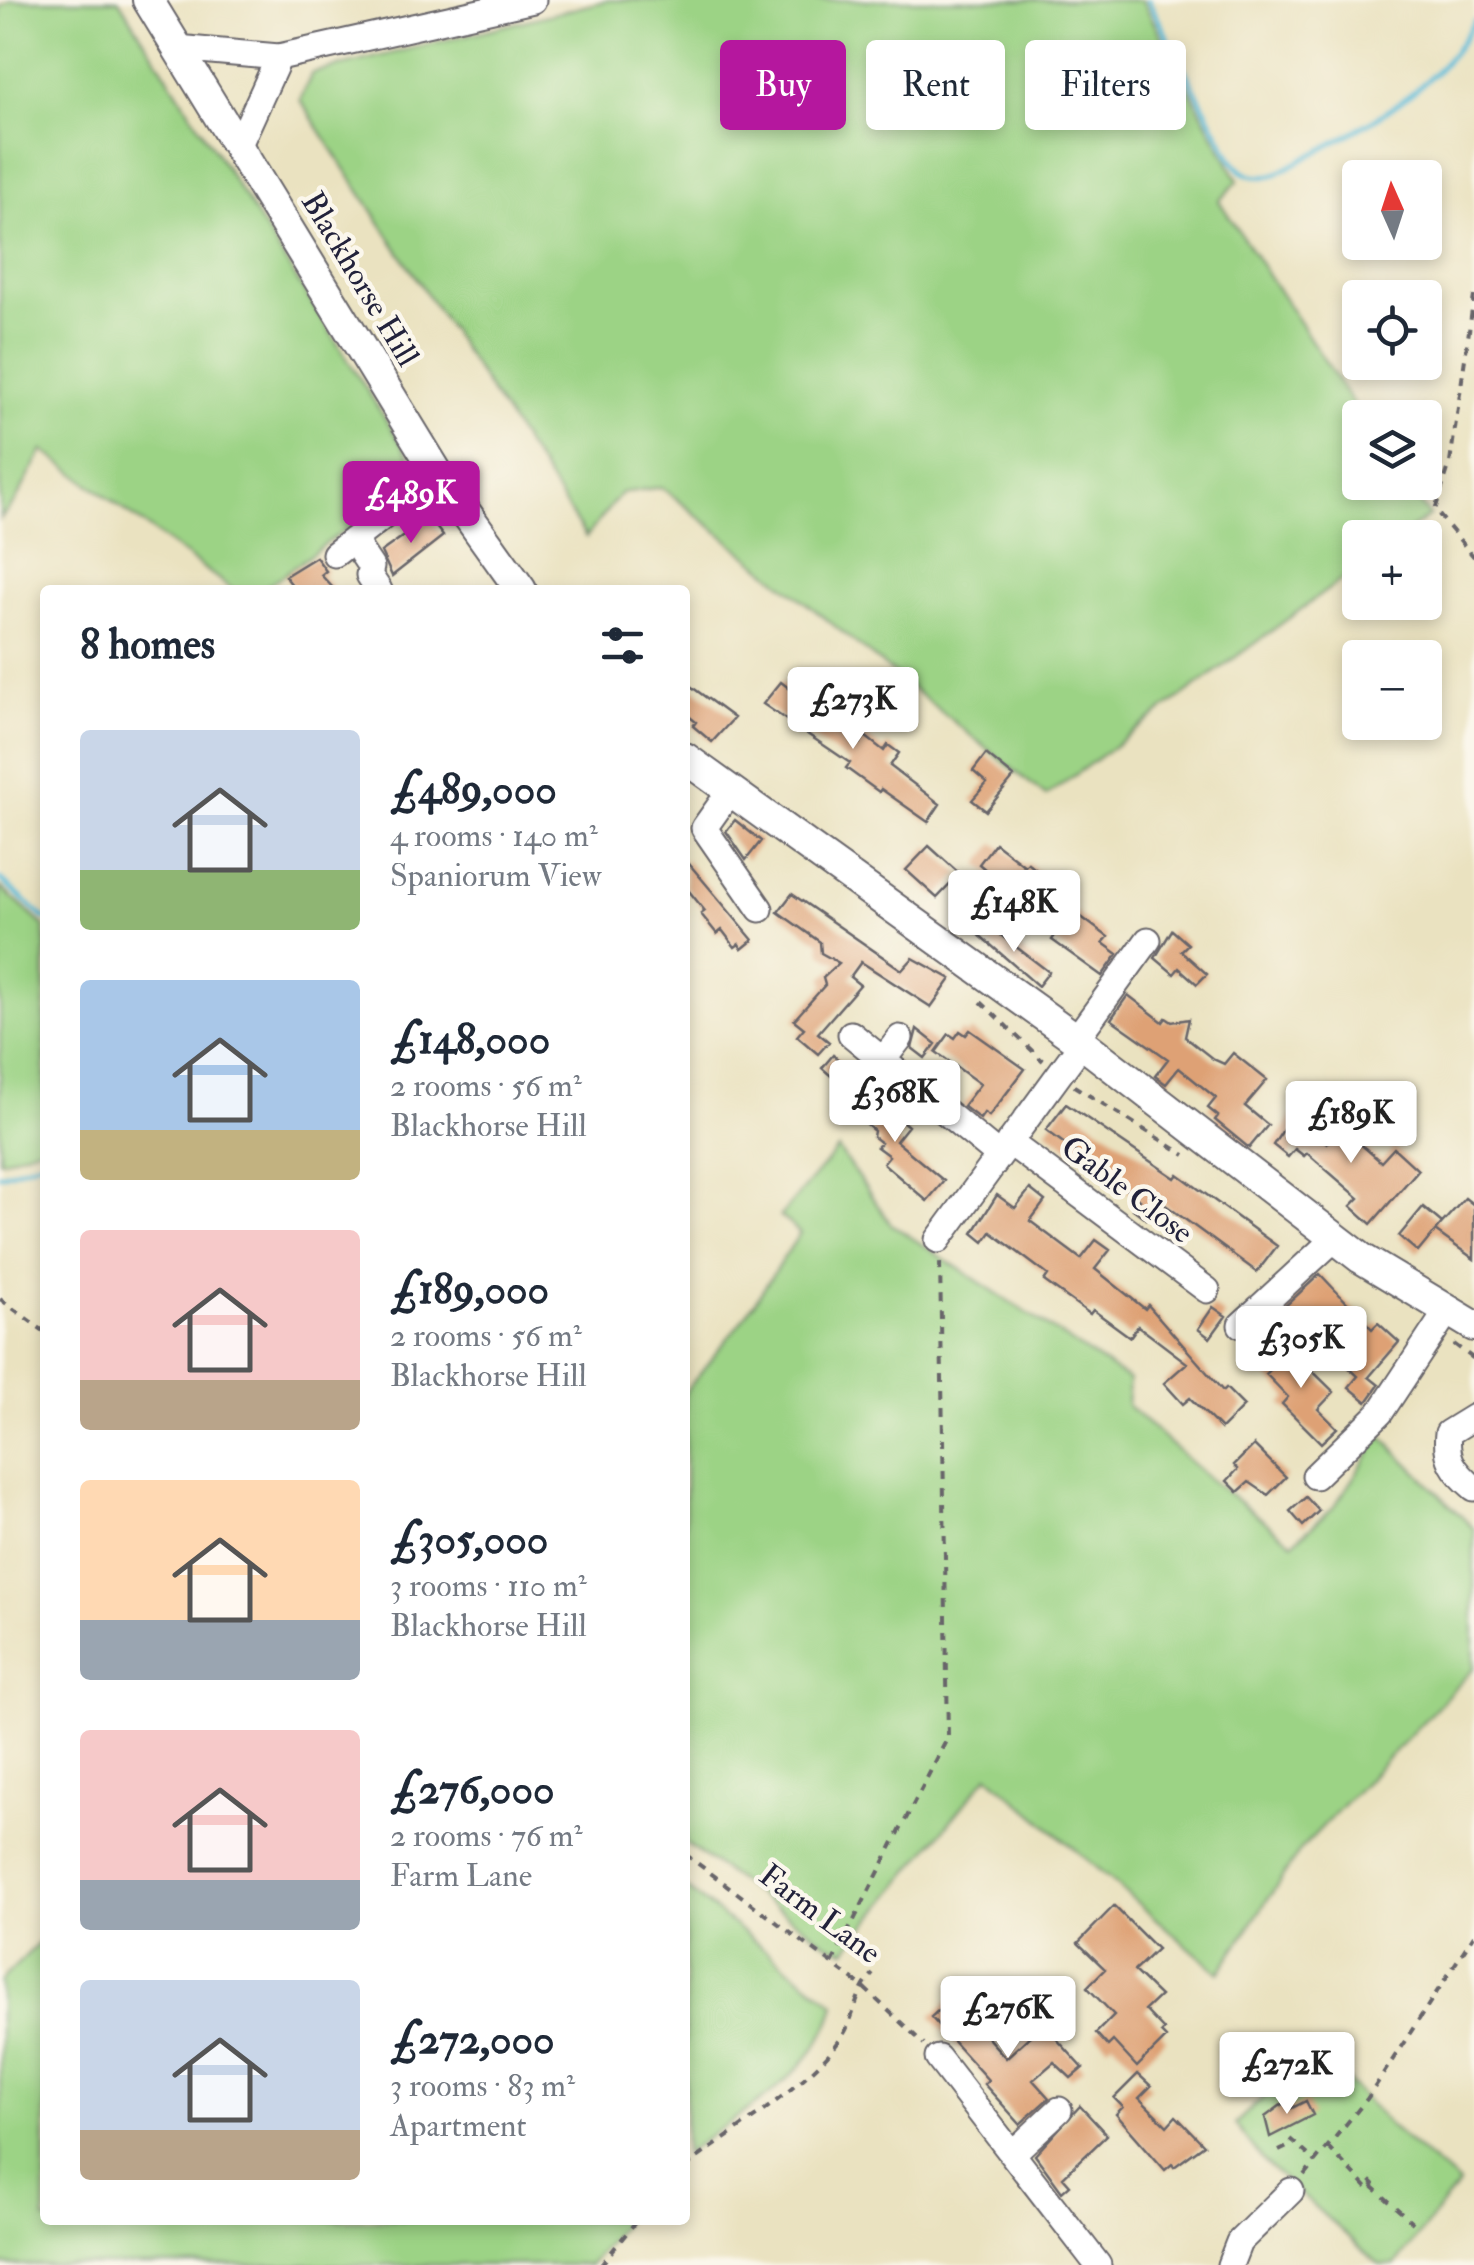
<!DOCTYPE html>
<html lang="en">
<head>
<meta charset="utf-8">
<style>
	:root { --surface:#fff; --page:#f2f2f3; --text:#1f2937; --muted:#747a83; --accent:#b5179e }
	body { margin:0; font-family:"IM FELL Double Pica",serif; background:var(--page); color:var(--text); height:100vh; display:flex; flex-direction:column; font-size:38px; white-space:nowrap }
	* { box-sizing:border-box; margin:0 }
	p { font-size:32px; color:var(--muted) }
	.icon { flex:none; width:55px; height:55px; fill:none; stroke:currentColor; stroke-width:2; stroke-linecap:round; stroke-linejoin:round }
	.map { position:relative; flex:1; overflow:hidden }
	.details { position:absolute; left:40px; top:585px; width:650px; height:1640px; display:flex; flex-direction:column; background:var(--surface); border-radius:10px; box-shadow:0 5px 15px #0003 }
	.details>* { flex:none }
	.top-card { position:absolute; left:720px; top:40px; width:602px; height:90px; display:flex; gap:20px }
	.needle { width:65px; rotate:357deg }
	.tools { position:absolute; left:1342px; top:160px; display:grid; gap:20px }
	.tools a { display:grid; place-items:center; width:100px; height:100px; border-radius:10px; background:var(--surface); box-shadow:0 5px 15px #0003; font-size:50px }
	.price { position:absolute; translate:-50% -85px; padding:0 22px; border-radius:10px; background:#fff; color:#222; font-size:32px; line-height:65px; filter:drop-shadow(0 2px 5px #0008) }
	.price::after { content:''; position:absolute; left:50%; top:60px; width:30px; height:22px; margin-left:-15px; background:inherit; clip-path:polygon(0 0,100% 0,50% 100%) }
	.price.selected { background:var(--accent); color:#fff }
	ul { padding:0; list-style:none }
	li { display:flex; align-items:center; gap:30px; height:250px; padding:0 40px }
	li span { display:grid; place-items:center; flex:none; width:280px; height:200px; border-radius:10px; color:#555 }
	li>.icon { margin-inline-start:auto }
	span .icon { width:120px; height:120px; fill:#fffc; stroke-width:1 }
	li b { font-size:42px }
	h2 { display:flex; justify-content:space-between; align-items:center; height:120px; padding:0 40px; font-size:42px }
	.chip { padding:0 35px; border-radius:10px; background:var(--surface); box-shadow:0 5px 15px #0003; font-size:35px; line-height:90px }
	.chip.selected { background:var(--accent); color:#fff }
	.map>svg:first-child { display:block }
</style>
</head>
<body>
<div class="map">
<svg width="1474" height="2265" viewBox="0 0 1474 2265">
	<rect width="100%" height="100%" fill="#fbf7ec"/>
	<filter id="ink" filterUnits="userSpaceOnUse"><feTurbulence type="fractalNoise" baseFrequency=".01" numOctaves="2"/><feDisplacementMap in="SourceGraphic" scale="20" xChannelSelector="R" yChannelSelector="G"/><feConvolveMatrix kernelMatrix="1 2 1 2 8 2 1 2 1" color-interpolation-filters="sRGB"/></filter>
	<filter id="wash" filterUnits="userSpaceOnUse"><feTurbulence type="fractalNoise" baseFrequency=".0048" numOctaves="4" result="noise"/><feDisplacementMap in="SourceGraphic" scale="40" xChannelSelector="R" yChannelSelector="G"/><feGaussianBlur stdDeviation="2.25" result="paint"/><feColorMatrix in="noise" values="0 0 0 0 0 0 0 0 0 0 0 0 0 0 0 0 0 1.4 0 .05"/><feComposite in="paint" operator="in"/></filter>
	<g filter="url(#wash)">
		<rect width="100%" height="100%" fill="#eae2c0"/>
		<path fill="#9cd385" stroke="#5f7a60" stroke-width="2.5" d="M11,0H119L421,475L262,590H233L43,450L15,502L0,519V7Z
			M609,0H1142L1238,181L1219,201L1362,417L1360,482L1406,483L1429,516L1400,537L1360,538V566L1046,796L662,487L621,493L586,537L300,100L312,73Z
			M0,887L45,927V1145L0,1161Z
			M838,1149L891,1224L1129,1380L1127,1405L1208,1478L1293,1543L1334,1507L1381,1436L1474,1529V1668L1301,1849L1219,1973L988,1775L846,1950L831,1946L685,1843V1392L747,1314L800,1233L780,1216Z
			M685,1887L835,2004C820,2074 738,2113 685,2154Z
			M45,1937V2220H626L590,2265H0V1981Z
			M1316,2047L1391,2127L1459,2184L1395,2265H1380L1262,2160L1235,2124Z"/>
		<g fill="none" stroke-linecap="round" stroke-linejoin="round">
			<path stroke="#58bad6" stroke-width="5" d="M1148,0L1232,160C1244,176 1251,178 1272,176C1343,137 1435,97 1474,21
				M0,879L45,919
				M0,1175L45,1160"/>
		</g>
		<g id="blocks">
			<path fill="#dea174" d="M429,518L443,536L392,576L381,552Z
				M316,557L326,571L321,575L335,590H296L285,576Z
				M685,682L734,718L712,742L693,726L696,722L685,713Z
				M781,682L860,743L865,736L884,751L888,745L899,753L890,766L940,804L928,822L881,789L879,792L846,768L850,763L763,704Z
				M986,754L1014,777L986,811L972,800L987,783L973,771Z
				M735,820L761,841L746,860L726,831Z
				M995,843L1025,866L1028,863L1041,874L1038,877L1073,901L1068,907L1108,937L1103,943L1118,954L1102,976L1052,940L1056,934L1040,917L979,864Z
				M929,846L960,874L937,898L906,870Z
				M685,859L753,940L742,949L739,944L735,947L722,930L717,934L701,914L705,911L685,886Z
				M792,894L902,970L913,958L951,979L931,1007L861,962L850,977L860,985L818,1033L829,1042L818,1054L797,1036L804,1028L794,1020L825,985L823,978L839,963L821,953L820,942L778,912Z
				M985,923L1049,972L1038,986L977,933Z
				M1172,930L1188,944L1181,951L1207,974L1197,984L1179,968L1174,974L1155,958Z
				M1128,995L1163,1022L1166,1018L1172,1022L1189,1019L1185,1037L1213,1059L1224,1064L1233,1053L1267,1080L1245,1106L1268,1125L1249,1148L1215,1120L1218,1116L1208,1108L1216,1098L1179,1068L1166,1084L1155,1076L1168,1059L1111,1019Z
				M917,1029L936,1044L925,1058L912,1048Z
				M970,1030L1025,1069L989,1116L984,1113L980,1119L963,1106L980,1084L936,1052L949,1034L955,1038L960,1031L966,1035Z
				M833,1055L865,1082L853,1095L822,1068Z
				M864,1089L908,1126L896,1141L944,1181L927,1201L883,1163L889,1156L877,1147L881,1143L873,1137L874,1131L848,1109Z
				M1066,1104L1175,1178L1178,1174L1277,1246L1257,1272L1160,1201L1146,1219L1133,1209L1140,1200L1046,1130Z
				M1293,1115L1327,1143L1341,1127L1381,1162L1394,1148L1418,1170L1371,1224L1351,1206L1359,1198L1307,1153L1304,1156L1295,1149L1288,1157L1273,1145Z
				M1030,1189L1045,1201L1030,1221L1081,1259L1096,1240L1110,1250L1095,1269L1145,1309L1148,1305L1223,1391L1226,1388L1244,1406L1221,1429L1190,1398L1183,1404L1164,1383L1187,1363L1138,1326L1130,1337L1093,1310L1090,1314L1044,1281L1048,1275L991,1232L984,1242L973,1233L997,1195L1015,1208Z
				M1465,1198L1474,1205V1259L1435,1231Z
				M1423,1207L1442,1223L1418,1252L1399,1236Z
				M1320,1274L1372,1329L1378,1323L1399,1342L1369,1377L1379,1385L1367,1402L1349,1387L1358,1376L1346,1365L1349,1357L1323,1330L1314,1338L1281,1310Z
				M1213,1307L1226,1316L1210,1338L1198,1329Z
				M1283,1342L1334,1392L1318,1409L1337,1428L1321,1443L1282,1404L1288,1397L1266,1374L1274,1366L1266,1358Z
				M1254,1445L1286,1477L1268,1495L1249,1482L1238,1492L1227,1481L1238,1469L1234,1465Z
				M1306,1497L1319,1511L1303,1526L1290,1511Z
				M1114,1906L1157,1949L1134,1971L1160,1996L1145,2010L1164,2030L1161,2033L1166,2038L1137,2067L1113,2041L1108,2046L1096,2033L1114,2015L1087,1987L1105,1969L1078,1943Z
				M952,1998L1006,2058L1043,2024L1083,2068L1071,2078L1054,2062L1033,2080L1049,2098L1020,2124L984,2084L988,2080L931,2017Z
				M1138,2074L1151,2086L1139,2098L1167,2126L1176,2116L1204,2145L1174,2167L1172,2164L1165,2170L1116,2114L1123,2107L1114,2098Z
				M1288,2100L1292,2108L1306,2101L1313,2115L1270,2137L1265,2117Z
				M1080,2106L1107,2135L1063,2177L1070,2185L1062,2192L1035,2155Z"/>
		</g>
	</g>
	<g filter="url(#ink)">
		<use href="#blocks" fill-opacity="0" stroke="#68656a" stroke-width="2.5"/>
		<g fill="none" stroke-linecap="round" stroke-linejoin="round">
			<defs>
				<path id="minor" d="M177,48L279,57L533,0
					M238,147L279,57
					M353,540L371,567L369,575L379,590
					M335,554L438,474
					M731,790L704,828L760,909
					M851,1034L999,1156
					M1076,1039L1148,940
					M883,1060L900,1038
					M1009,1142L1207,1290
					M938,1240L1082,1043
					M1241,1325L1334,1239
					M1474,1417L1448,1433C1445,1459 1454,1471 1474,1488
					M1315,1476L1380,1413L1448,1310
					M938,2058L1098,2265
					M1014,2152L1059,2110
					M1230,2265L1239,2242L1291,2191"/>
				<path id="major" d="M148,0L438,474L521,590
					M685,758L1082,1043L1361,1258L1474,1326"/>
			</defs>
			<use href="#minor" stroke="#68656a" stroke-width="29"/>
			<use href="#major" stroke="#68656a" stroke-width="34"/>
			<path stroke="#68656a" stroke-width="4" stroke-dasharray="8 8" stroke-linecap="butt" d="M1474,296L1450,463L1435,510L1474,557
				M981,1002L1043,1061
				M1074,1086L1185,1155
				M0,1299L45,1332
				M1454,1344L1474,1359
				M685,1854L862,1986L924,2044
				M832,1963L948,1737L940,1261
				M1290,2139L1315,2161
				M1328,2147L1369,2190L1374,2184L1368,2178L1365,2181
				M1279,2151L1295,2143
				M685,2167C730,2133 820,2078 846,2030C856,2010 856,1992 873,1974
				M1304,2175L1367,2099L1474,1935
				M1372,2186L1413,2223
				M601,2265L637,2220"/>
			<use href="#minor" stroke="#fff" stroke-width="25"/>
			<use href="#major" stroke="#fff" stroke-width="30"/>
		</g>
	</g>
	<g text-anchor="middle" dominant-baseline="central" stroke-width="9" stroke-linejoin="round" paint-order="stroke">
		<g font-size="32" fill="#22223b" stroke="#fbf7ec">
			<text transform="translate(360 279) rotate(59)">Blackhorse Hill</text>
			<text transform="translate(1127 1190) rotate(37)">Gable Close</text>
			<text transform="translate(820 1914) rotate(37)">Farm Lane</text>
		</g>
	</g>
</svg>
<div class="tools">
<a><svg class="needle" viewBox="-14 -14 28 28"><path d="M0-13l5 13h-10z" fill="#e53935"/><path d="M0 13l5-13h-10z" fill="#747a83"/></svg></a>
<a><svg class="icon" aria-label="locate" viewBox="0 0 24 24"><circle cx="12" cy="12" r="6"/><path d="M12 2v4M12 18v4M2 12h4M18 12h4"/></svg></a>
<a><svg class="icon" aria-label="layers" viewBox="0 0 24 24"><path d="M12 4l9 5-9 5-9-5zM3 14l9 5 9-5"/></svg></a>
<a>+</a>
<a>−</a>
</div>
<b class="price selected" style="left:411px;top:546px">£489K</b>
<b class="price" style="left:853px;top:752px">£273K</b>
<b class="price" style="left:1014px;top:955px">£148K</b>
<b class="price" style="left:895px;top:1145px">£368K</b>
<b class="price" style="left:1351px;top:1166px">£189K</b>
<b class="price" style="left:1301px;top:1391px">£305K</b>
<b class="price" style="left:1008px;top:2061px">£276K</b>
<b class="price" style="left:1287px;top:2117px">£272K</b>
<div class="top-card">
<a class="chip selected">Buy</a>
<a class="chip">Rent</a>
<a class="chip">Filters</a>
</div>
<section class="details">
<h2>8 homes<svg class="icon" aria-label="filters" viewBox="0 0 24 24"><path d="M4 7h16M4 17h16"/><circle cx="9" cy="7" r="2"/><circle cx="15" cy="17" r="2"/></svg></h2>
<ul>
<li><span style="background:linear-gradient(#c9d6e8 70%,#8fb573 0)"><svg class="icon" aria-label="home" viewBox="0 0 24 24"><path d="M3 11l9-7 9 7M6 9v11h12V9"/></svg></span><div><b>£489,000</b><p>4 rooms · 140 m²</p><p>Spaniorum View</p></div></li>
<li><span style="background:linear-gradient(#a9c7e8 75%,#c2b280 0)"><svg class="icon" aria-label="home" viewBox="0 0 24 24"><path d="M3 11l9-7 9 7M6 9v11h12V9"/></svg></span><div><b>£148,000</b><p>2 rooms · 56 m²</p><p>Blackhorse Hill</p></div></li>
<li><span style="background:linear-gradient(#f6c9c9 75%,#b9a48a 0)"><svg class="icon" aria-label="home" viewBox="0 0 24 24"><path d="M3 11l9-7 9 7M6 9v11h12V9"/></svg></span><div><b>£189,000</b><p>2 rooms · 56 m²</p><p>Blackhorse Hill</p></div></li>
<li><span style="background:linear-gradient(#ffd9b3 70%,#9aa5b1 0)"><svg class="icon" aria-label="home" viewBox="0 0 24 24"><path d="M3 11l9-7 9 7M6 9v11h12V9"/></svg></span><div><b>£305,000</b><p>3 rooms · 110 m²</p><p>Blackhorse Hill</p></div></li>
<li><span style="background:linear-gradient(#f6c9c9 75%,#9aa5b1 0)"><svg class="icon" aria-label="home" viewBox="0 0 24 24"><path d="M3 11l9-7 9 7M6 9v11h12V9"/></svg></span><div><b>£276,000</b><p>2 rooms · 76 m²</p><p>Farm Lane</p></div></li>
<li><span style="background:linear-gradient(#c9d6e8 75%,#b9a48a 0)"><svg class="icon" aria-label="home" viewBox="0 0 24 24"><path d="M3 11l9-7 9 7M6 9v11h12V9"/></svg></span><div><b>£272,000</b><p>3 rooms · 83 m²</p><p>Apartment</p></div></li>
</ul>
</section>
</div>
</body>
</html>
